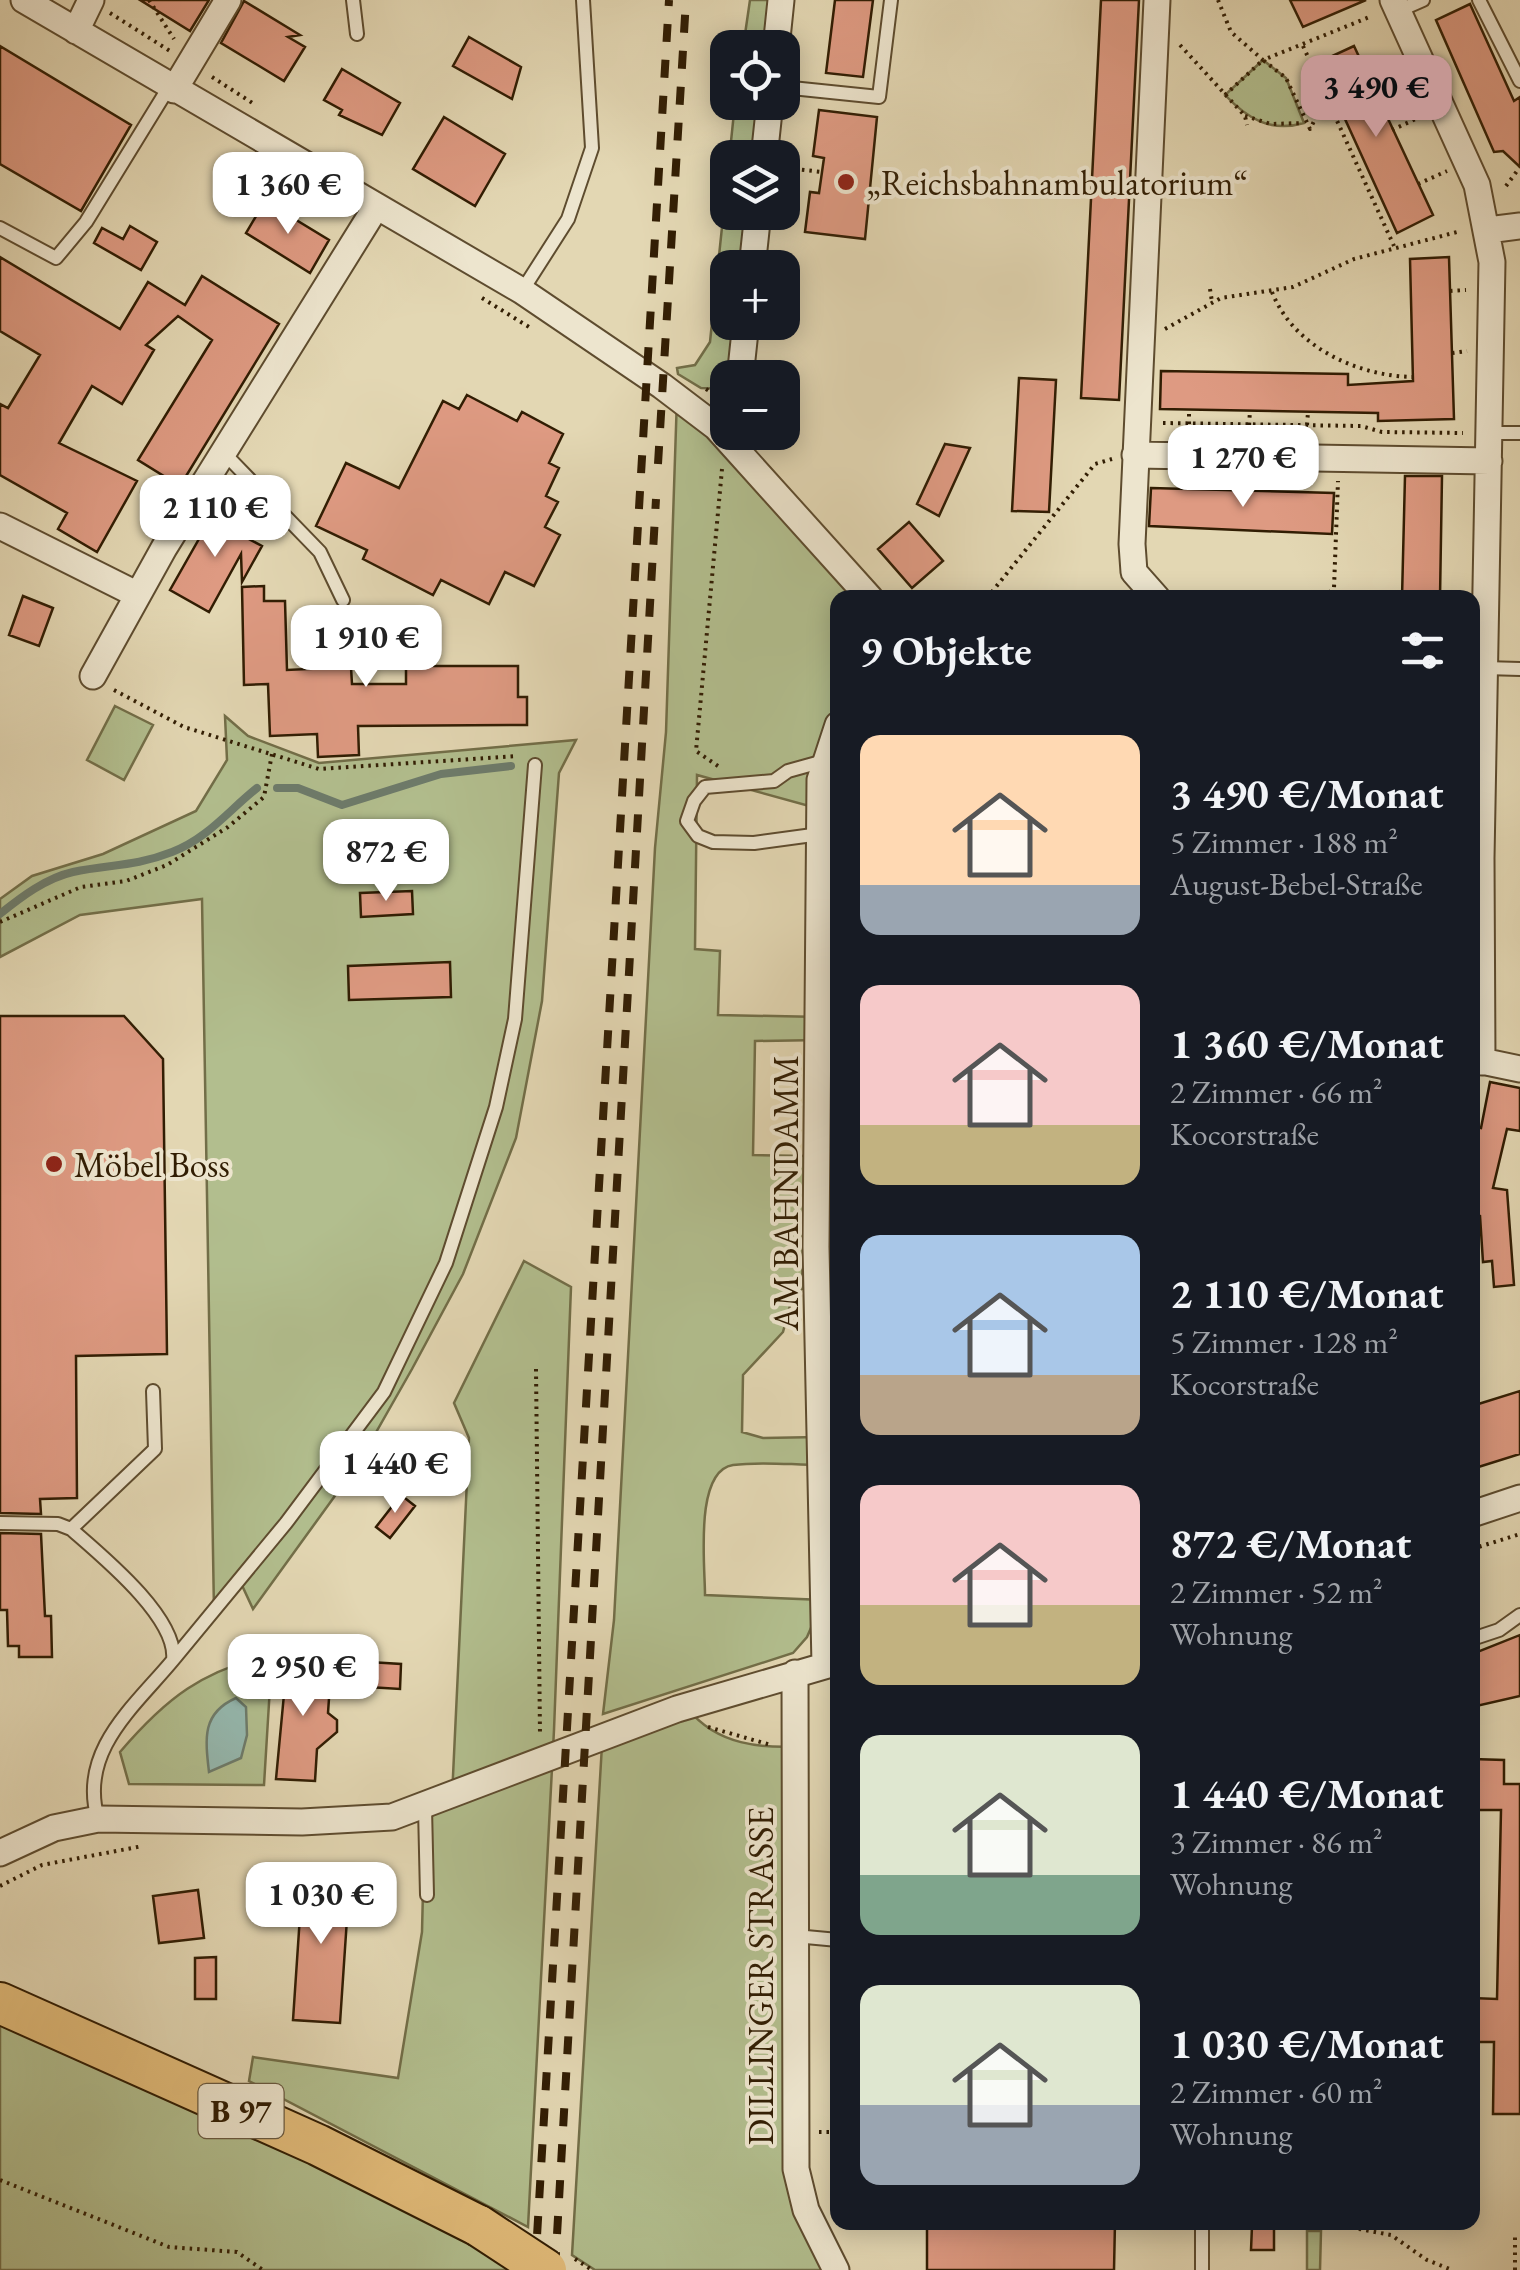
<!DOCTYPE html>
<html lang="de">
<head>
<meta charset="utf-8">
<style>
	:root { --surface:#171b24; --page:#242831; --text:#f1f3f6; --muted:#9ea1a6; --accent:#c59692 }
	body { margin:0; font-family:"EB Garamond",serif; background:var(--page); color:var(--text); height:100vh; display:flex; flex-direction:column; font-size:38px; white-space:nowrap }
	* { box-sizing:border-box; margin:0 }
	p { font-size:32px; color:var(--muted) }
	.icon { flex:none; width:55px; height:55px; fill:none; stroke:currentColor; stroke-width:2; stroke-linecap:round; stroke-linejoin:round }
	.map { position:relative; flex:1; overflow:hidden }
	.sheet { position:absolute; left:830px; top:590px; width:650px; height:1640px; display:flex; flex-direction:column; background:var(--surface); border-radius:20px; box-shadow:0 5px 25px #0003 }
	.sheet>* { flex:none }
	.tools { position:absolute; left:710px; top:30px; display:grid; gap:20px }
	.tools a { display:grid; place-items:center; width:90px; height:90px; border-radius:20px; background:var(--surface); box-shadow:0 5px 25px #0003; font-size:50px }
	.price { position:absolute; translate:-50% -85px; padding:0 22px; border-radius:20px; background:#fff; color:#222; font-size:32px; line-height:65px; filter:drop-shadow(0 2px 5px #0008) }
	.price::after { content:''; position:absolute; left:50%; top:60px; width:30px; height:22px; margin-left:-15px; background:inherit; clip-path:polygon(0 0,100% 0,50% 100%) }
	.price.on { background:var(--accent); color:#111 }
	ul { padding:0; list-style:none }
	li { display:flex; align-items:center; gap:30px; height:250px; padding:0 30px }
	li span { display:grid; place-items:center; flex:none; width:280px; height:200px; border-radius:20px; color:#555 }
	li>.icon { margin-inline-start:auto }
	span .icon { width:120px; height:120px; fill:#fffc; stroke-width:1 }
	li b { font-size:42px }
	h2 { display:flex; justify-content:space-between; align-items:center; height:120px; padding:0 30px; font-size:42px }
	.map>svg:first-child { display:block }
</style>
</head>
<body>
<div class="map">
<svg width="1520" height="2270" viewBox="0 0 1520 2270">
	<rect width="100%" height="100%" fill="#e3d7b3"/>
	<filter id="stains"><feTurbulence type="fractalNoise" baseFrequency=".002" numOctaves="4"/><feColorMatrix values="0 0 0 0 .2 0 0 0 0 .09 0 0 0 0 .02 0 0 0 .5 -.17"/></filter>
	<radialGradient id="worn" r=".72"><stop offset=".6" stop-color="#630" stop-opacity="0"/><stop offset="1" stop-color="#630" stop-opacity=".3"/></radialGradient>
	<path fill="#b2be8e" stroke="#726e48" stroke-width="2.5" d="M750,0H780L775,47L743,48Z
		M1263,60L1286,78L1304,123C1270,133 1247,118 1225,95Z
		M735,103H769L763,157L728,158V212L757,213L751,267L728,268V322L745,323L739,377L728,378L727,389L701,388L678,374L677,368L695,365L710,342Z
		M677,397L869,597L838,598L837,808L820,809L697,775L695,949L720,951L718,1015L820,1017V1040L755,1041L753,1155L806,1156L802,1282V1289L793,1294L783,1332L743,1375L742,1432L763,1438L819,1437L821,1465C792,1465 761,1461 733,1465C694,1471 705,1565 705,1595L823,1600L807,1637L793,1653L603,1714L614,1620L655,848L666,732Z
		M115,706L153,725L124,780L87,760Z
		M225,716L248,736L319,763L576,740L559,773L542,1001L516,1138L463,1274L412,1369L358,1464L253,1609L239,1579L214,1611L202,899L80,915L0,957V899L32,876L103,854L196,811L227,760Z
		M524,1261L571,1287L554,1730L528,2227L249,2081L253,2057L398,2078L422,1932L425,1808L452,1797L469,1438L454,1403Z
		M272,1654L264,1785L129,1784L120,1752C167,1697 202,1671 272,1654Z
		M688,1709C717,1745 761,1749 805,1746V2162L835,2270H595L572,2255L602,1745Z
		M0,2007L527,2270H0Z
		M1307,2231H1321L1320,2270H1307Z"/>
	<path fill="#95b9b0" stroke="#6d7b6b" stroke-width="2.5" d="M236,1698L246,1707L247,1735L241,1758L209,1772C205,1738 202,1713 236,1698Z"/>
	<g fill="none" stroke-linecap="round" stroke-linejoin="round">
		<path stroke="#6d7b6b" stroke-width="8" d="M277,788H298L342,805L441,774L511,766
			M0,914C21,897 46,878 73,872C110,864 134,867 172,852C208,838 228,811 257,788"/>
	</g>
	<path fill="#de9a82" stroke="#311d03" stroke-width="2.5" d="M140,0H209L190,31Z
		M835,0H873L863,77L826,73Z
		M1101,0H1139L1119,400L1081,398Z
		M1290,0H1366L1303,27Z
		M244,1L300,35L288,37L305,47L284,81L221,43Z
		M1470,4L1514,101L1520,97V167L1503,151L1494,152L1436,20Z
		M469,37L521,67L512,99L453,66Z
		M0,46L131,125L81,211L0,164Z
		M1354,46L1433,215L1397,233L1319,62Z
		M342,69L400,103L382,135L339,115L342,110L324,100Z
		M819,110L877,117L865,239L805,232L810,192L819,193L824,158L813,156Z
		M444,117L505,154L475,206L413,169Z
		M265,201L329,240L310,273L246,233Z
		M130,226L157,242L141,270L94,243L102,228L123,239Z
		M0,257L120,329L148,282L185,305L202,276L279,324L180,486L138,460L212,340L178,316L146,345L154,350L122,404L92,386L59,443L137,481L97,552L58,529L67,513L0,475V404L8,408L40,355L0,331Z
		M1449,257L1454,419L1378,421V413L1160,409L1161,371L1348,374V385L1413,381L1410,259Z
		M1019,378L1056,380L1049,512L1012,511Z
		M467,395L517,421L522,412L563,434L549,463L559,468L546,496L558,502L545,527L560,535L534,586L505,572L489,604L441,580L433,595L363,559L367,550L316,526L346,463L399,488L443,401L459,409Z
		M945,444L970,448L939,516L917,504Z
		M1405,476H1442L1440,598H1402Z
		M1151,488L1334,493L1332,534L1149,526Z
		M216,509L252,529L247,538L262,546L242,582L241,554L209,612L170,590Z
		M909,522L943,561L912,588L878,549Z
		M264,586V601H285L287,670L351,667L352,684H406V666H518V697H527V725L358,726L359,755L318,757L317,734L270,736L268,684L244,685L242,587Z
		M23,596L53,608L39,646L9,635Z
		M412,891L413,914L361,917L360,893Z
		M450,962L451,997L349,1000L348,966Z
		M0,1016H124L163,1059L167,1354L76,1356L77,1498L40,1499L41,1514L0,1513Z
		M1490,1082L1520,1088V1131L1507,1129L1493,1188L1507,1190L1514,1285L1494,1287L1492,1261L1483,1262L1480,1216L1472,1214V1126L1481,1128Z
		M1520,1391V1454L1472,1469V1406Z
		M401,1495L415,1506L390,1538L376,1527Z
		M0,1533L41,1534L45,1616H51L52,1657H19V1646H8L7,1610H0Z
		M1520,1635V1696L1472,1707V1654Z
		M288,1652L316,1653L315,1683L330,1684L328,1713L337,1720V1732L317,1749L315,1781L276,1779Z
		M369,1662L401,1664L400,1689L368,1687Z
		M1472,1759L1504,1760V1784H1520V2114H1493L1494,2042H1472V1998L1497,1999L1501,1810H1472Z
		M303,1871L350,1874L340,2023L293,2020Z
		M198,1890L204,1938L159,1943L153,1896Z
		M216,1957V1999H195V1958Z
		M927,2222H1115L1114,2270H927Z
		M1252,2226L1274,2227V2250H1251Z"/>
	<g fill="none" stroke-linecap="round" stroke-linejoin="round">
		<defs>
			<path id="lane" d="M353,0L357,34
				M1479,0L1520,81
				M1398,11L1423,0
				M782,87L879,97L891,0
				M0,228L56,258L86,222L169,87
				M522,291L568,219L592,148L583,0
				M1490,433H1520
				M223,452L320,552L343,600
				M1485,668L1520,669
				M820,834L754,843L713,842L698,836L687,821L694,801L705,787L774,781L788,771L824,761
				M0,1523L58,1524L71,1529C102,1556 178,1618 173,1660C134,1707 78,1751 98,1819
				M71,1529L155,1449L153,1391
				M1472,1639L1499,1630L1520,1615
				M173,1660L286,1523L384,1392L446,1263L496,1107L515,1019L535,765
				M425,1808L427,1895
				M795,1936L838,1940
				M1202,2270V2222"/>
			<path id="street" d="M24,0L522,291L662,386L716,427L870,598
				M1393,0L1477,185L1492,262L1481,858L1482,1062
				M76,31L91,0
				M776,48L781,0
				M174,90L228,0
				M764,158L770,102
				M1488,230L1520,226
				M752,268L758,212
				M740,378L746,322
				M1135,455L1489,461
				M0,526L138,595
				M1157,598L1134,572L1132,544L1157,0
				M93,676L164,548L376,207
				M1472,1059L1520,1069
				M1472,1514L1520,1498
				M825,1665L816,1247L820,780L838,725
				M795,1673L796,2169L806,2210L836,2270
				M0,1853L54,1828L98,1819L302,1822L392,1817L677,1709L838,1662"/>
			<path id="primary" d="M0,2003L318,2145L479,2226"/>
		</defs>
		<use href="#lane" stroke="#5e4c2f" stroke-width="16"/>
		<use href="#street" stroke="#5e4c2f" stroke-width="29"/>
		<use href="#primary" stroke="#311d03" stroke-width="44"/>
		<path stroke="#311d03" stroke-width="4" stroke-dasharray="2.5 5" stroke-linecap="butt" d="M149,0L174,39
			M1218,0L1231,32L1263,60L1372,16
			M110,13L170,51
			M1180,45L1245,116L1247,125
			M1303,46L1394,246
			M1367,76L1393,62
			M212,77L254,104
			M1225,95L1263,60L1286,78L1310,129L1326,98
			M1245,116L1271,124L1303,123
			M1392,130L1420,117
			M787,168L822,172
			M1418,184L1447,171
			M1506,186L1520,167
			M1210,289L1212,302
			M1450,291L1466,290
			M1272,292C1293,346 1356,376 1413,377
			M482,298L529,327
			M1165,329L1221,298L1293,287L1354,259L1461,231
			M1452,353L1467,351
			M706,389L722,399
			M1163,423L1361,426L1382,432L1463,433
			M1189,424V410
			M1249,425L1250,411
			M1307,425L1308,412
			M987,598L1095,464L1112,459
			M1324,598L1334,588L1338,481
			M114,690L184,727L319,769L518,756
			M718,766L696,751L722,469
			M0,922L81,887L126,881L167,865L228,827L264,797L272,754
			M536,1369L540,1734
			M1472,1549L1520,1534
			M708,1727L771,1745
			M0,1886L42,1865L143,1846
			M819,2132H838
			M0,2180L169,2247L237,2252L263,2270
			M1322,2222L1391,2235L1427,2260L1452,2270
			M1515,2270V2234"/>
		<use href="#lane" stroke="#ede5ce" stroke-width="12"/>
		<use href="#street" stroke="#ede5ce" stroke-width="25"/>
		<use href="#primary" stroke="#e2bc7a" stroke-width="40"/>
		<path stroke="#311d03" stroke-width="8" stroke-dasharray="18 18" stroke-linecap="butt" d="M658,464L686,0
			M535,2270L669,0
			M555,2270L656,499"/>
		<defs>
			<path id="primary-bridge" d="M479,2226L546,2270"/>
		</defs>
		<use href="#primary-bridge" stroke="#311d03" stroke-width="44" stroke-linecap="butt"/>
		<path stroke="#311d03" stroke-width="4" stroke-dasharray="2.5 5" stroke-linecap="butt" d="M575,2259L592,2270"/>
		<use href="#primary-bridge" stroke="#e2bc7a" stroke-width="40"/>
	</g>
	<g fill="#8f2418" stroke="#ede5ce" stroke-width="4">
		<circle cx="846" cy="182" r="10"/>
		<circle cx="54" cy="1164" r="10"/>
	</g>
	<g text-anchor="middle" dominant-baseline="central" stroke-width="8" stroke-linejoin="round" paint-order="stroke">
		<rect fill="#ede5ce" stroke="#695940" stroke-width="2.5" x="198.5" y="2084" width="85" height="54" rx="8"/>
		<g font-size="32" font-weight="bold" fill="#311d03">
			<text x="241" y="2111">B 97</text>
		</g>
		<g font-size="35" fill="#311d03" stroke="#ede5ce" text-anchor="start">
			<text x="866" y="182">„Reichsbahnambulatorium“</text>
			<text x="74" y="1164">Möbel Boss</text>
		</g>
		<g font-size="35" fill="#311d03" stroke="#ede5ce">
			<text transform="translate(785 1193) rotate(-90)">AM BAHNDAMM</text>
			<text transform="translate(760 1976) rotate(-90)">DILLINGER STRASSE</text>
		</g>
	</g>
	<rect width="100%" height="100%" filter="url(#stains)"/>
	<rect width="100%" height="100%" fill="url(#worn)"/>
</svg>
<div class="tools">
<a><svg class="icon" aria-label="locate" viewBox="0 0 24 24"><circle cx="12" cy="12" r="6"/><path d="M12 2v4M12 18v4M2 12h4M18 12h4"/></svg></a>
<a><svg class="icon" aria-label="layers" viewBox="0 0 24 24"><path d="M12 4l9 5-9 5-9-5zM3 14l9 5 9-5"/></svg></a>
<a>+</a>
<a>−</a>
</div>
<b class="price on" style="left:1376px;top:140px">3 490 €</b>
<b class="price" style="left:288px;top:237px">1 360 €</b>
<b class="price" style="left:1243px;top:510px">1 270 €</b>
<b class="price" style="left:215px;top:560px">2 110 €</b>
<b class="price" style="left:366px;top:690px">1 910 €</b>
<b class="price" style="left:386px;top:904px">872 €</b>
<b class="price" style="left:395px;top:1516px">1 440 €</b>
<b class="price" style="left:303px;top:1719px">2 950 €</b>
<b class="price" style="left:321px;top:1947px">1 030 €</b>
<section class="sheet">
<h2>9 Objekte<svg class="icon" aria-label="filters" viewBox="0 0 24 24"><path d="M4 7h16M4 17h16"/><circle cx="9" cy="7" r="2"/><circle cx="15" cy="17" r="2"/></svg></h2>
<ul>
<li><span style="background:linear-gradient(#ffd9b3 75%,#9aa5b1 0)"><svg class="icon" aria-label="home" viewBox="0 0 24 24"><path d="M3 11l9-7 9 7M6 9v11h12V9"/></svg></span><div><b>3 490 €/Monat</b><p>5 Zimmer · 188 m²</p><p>August-Bebel-Straße</p></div></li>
<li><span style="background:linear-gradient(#f6c9c9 70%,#c2b280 0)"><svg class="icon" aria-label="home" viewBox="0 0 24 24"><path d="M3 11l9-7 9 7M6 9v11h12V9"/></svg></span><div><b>1 360 €/Monat</b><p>2 Zimmer · 66 m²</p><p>Kocorstraße</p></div></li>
<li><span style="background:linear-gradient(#a9c7e8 70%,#b9a48a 0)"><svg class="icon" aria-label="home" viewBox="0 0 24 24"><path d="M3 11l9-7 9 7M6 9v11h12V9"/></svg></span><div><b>2 110 €/Monat</b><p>5 Zimmer · 128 m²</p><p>Kocorstraße</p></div></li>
<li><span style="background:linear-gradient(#f6c9c9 60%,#c2b280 0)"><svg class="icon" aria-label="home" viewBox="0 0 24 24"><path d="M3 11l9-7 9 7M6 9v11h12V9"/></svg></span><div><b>872 €/Monat</b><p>2 Zimmer · 52 m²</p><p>Wohnung</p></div></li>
<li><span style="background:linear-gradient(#dfe7d0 70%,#7fa58c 0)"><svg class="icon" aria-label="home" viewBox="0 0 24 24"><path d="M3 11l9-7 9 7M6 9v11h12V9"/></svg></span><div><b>1 440 €/Monat</b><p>3 Zimmer · 86 m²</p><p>Wohnung</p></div></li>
<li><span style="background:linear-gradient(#dfe7d0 60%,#9aa5b1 0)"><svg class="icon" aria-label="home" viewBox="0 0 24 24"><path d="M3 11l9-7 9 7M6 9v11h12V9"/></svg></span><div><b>1 030 €/Monat</b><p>2 Zimmer · 60 m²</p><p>Wohnung</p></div></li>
</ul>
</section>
</div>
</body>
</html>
